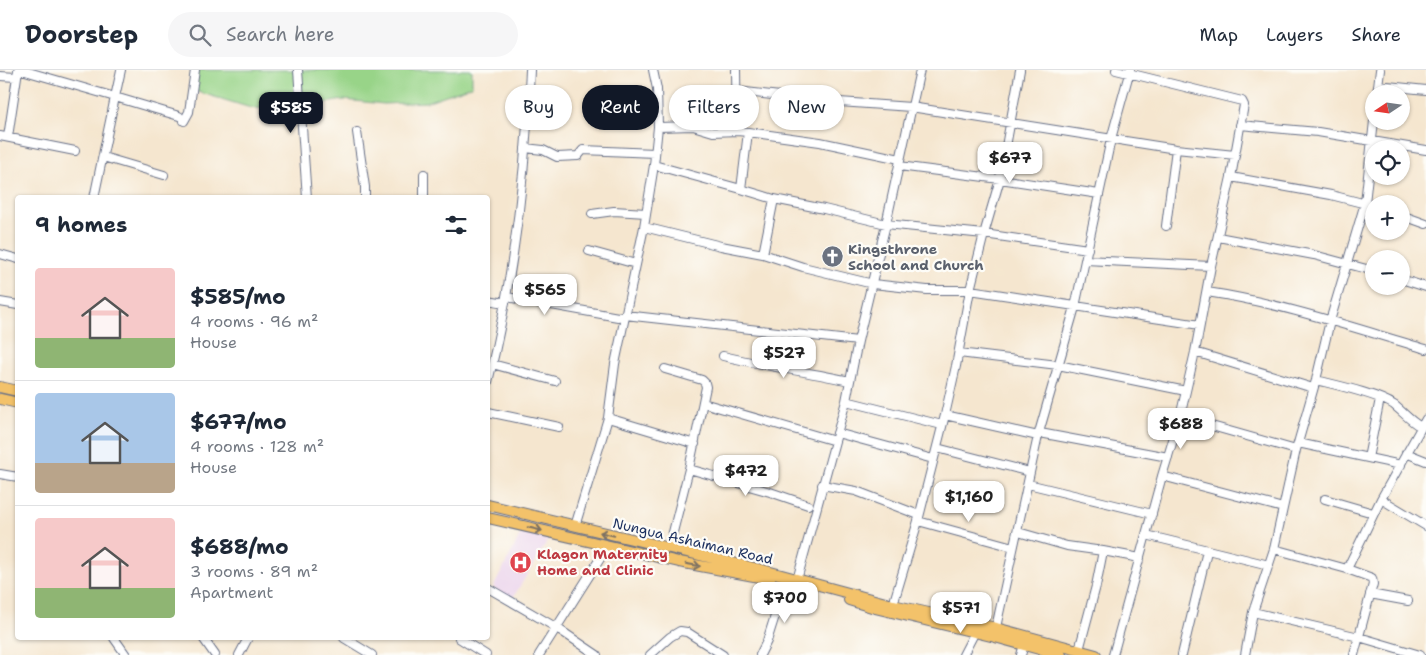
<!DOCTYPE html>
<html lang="en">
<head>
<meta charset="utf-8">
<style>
	:root { --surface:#fff; --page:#f6f6f7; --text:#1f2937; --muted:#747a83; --line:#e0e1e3; --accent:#111827 }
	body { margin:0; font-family:"Shantell Sans",sans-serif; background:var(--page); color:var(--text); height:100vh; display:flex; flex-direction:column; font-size:19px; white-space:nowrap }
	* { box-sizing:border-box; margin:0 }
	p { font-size:16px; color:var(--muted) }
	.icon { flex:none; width:28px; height:28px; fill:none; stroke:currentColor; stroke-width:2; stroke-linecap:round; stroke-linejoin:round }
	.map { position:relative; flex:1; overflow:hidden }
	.panel { position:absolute; left:15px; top:125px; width:475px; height:445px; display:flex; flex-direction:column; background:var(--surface); border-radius:5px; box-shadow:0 1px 4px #0004 }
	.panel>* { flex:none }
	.banner { position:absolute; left:505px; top:15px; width:475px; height:45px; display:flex; gap:10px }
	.needle { width:32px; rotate:257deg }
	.buttons { position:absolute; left:1365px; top:15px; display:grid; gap:10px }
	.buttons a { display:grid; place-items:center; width:45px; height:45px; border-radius:50%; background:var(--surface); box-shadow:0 1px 4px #0004; font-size:25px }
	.price { position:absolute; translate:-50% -42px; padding:0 11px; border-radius:10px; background:#fff; color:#222; font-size:16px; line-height:32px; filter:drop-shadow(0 1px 2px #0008) }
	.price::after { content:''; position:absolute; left:50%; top:30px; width:15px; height:11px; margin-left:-8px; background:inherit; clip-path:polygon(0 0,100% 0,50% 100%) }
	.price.on { background:var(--accent); color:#fff }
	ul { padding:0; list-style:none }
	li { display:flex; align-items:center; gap:15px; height:125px; padding:0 20px }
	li+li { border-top:1px solid var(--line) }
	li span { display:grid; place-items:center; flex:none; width:140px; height:100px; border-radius:5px; color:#555 }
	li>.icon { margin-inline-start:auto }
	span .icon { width:60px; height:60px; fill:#fffc; stroke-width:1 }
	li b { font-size:21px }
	h2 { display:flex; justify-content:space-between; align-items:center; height:60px; padding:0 20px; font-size:21px }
	.tag { padding:0 18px; border-radius:22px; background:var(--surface); box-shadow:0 1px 4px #0004; font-size:18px; line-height:45px }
	.tag.on { background:var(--accent); color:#fff }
	header { display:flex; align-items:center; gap:30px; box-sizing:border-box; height:70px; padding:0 25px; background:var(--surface); border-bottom:1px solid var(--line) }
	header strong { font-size:24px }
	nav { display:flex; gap:28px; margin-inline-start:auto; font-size:18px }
	.search { width:350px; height:45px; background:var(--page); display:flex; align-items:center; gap:12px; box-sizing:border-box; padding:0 18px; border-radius:28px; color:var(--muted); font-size:19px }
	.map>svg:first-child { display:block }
</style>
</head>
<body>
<header>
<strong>Doorstep</strong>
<div class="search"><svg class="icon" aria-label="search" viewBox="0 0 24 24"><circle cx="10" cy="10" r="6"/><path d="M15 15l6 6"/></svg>Search here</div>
<nav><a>Map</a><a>Layers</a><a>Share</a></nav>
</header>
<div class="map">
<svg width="1426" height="585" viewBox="0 0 1426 585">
	<rect width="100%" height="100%" fill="#fdfcf7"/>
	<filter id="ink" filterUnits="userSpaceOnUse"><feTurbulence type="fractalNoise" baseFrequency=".02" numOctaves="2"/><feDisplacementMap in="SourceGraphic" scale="10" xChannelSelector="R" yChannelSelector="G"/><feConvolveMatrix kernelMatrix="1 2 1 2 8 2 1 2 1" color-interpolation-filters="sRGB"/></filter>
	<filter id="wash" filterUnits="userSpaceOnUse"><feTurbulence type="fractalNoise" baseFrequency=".0096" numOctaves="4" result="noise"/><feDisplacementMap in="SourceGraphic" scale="20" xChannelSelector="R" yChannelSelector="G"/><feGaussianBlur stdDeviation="1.12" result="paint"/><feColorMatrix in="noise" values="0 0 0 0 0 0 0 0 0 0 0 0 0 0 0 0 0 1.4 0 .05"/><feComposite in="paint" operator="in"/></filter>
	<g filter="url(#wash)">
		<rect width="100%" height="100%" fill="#f5e6cf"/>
		<path fill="#ead1ec" d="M523,460L551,466L512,529L493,518Z"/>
		<path fill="#98d488" stroke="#5a8273" d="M199,0H472V16L426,32L384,34L344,30L285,39L251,38L195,21Z"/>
	</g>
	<g filter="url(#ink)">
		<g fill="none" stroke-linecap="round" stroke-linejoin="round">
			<defs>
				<path id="minor" d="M298,0L307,128
					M736,0L737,61L748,62L741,119L774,129L824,139L886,154L984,164L1088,179
					M18,1H25L115,27L121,0
					M0,6L16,7
					M1378,15L1426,20
					M737,21L825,31L911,37L1176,79L1235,85
					M1377,24L1380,0
					M184,51L189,42L195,0
					M1240,55L1318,62L1426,80
					M658,57L693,56L713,62L737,61
					M357,62L365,117V128
					M748,62L820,72L900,89
					M0,66L75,81
					M8,67L18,0
					M525,78L543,80L557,87L578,86L583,80L655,83
					M103,87L164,105
					M654,95L741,119
					M899,96L1000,109L1099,124
					M1231,107L1331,125L1374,136
					M94,128L115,27L179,46
					M424,128V104
					M592,144L614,141L646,143
					M1401,145L1426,154
					M1166,156L1176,79
					M644,157L721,176L763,184L803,197L873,214L927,220H970L1200,255
					M1218,167L1314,185L1374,201
					M589,181L636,194
					M0,184L18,189
					M763,184L774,129
					M1085,190L1211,196
					M1401,209L1426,217
					M1207,222C1281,233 1354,258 1426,279
					M507,227L618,247L625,245L858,271
					M488,230L505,233
					M0,232L18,235
					M1195,282L1313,318
					M959,283L1058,295L1186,321
					M723,286C765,296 808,302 850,311
					M492,294L555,311
					M665,299L702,310L705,313L706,317L689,399L669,478
					M1316,310C1336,315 1378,324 1394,335C1403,342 1410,351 1421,357
					M488,312C513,210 526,105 530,0
					M846,331L942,355
					M703,333L835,371
					M488,342L559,357
					M945,345L1038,366
					M1180,347L1296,380
					M608,348L695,374
					M837,363L933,389
					M1040,363L1168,387
					M1298,373L1401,395
					M937,378L1030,402
					M1406,383L1426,391
					M1368,388L1380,329
					M689,399L770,422L808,435
					M0,404L18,407
					M1162,406L1283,438
					M1028,414L1152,444
					M822,415L856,421L919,445
					M1325,429L1373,443
					M1381,429L1426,349
					M918,451L1013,477
					M573,455L576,453L608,348L615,294L644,157L654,95L658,57L657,19L653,0
					M1018,462L1067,476L1103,481L1096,516L1079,580
					M1146,465L1269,495
					M1274,479L1347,499L1381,429L1426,456
					M1103,481L1140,488
					M1347,499L1372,508L1373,514L1354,585
					M797,510L846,331L858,271L886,154L920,0
					M488,518L557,558L597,585
					M1370,524L1408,531
					M893,535L918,451L945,345L956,296L970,220L984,164L1000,109L1020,0
					M1253,542L1359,567L1420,585
					M995,562L1038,366L1075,237L1111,69L1130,0
					M114,568L126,585
					M203,568L215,585
					M344,568L372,585
					M459,568L486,585
					M239,585L248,568
					M539,585L608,476
					M650,585L670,567L680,561L687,562L723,585
					M760,585L767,571L787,508
					M963,585L977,558
					M1021,585L1024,575
					M1113,585L1162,406L1180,347L1195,282L1211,196L1231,107L1244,35L1242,31L1116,0
					M1182,585L1207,481
					M1245,585L1253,542L1274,479L1296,380L1316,310L1330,251L1365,133L1374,51"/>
				<path id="major" d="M0,317L18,321
					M0,329L18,333
					M488,435L763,500L893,535L996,558L1096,585
					M488,448L679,492L770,509
					M849,530L875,538L995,567L1061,585"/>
			</defs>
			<use href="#minor" stroke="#676f86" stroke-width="10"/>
			<use href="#major" stroke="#676f86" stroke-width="12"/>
			<use href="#minor" stroke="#fff" stroke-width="8"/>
			<use href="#major" stroke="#f3c26a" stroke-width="10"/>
		</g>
		<defs><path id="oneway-shaft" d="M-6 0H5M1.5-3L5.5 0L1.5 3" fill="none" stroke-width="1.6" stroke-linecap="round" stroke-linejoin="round" transform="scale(1.25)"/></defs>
		<g stroke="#7c7163">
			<use href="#oneway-shaft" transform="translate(535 459) rotate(13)"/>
			<use href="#oneway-shaft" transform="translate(607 464) rotate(-166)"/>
			<use href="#oneway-shaft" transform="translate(693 495) rotate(10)"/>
		</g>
	</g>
	<defs>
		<symbol id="church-disc" viewBox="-11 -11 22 22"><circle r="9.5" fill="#6b7280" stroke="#fdfcf7"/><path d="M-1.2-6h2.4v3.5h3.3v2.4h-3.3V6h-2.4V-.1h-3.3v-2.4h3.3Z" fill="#fff"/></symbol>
		<symbol id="hospital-disc" viewBox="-11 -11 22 22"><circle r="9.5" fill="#e0444e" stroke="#fdfcf7"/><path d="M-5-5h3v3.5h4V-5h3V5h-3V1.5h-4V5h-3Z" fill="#fff"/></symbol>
	</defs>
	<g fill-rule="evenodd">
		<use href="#church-disc" x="820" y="174" width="25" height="25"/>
		<use href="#hospital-disc" x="508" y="480" width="25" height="25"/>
	</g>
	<g text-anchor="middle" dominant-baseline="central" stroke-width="4.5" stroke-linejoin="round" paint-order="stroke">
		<g font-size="14" font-weight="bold" fill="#5b616d" stroke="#fdfcf7" text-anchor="start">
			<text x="848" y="179">Kingsthrone<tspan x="848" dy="16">School and Church</tspan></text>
		</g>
		<g font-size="14" fill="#1b2f5e" stroke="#fdfcf7">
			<text transform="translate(693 471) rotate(13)">Nungua Ashaiman Road</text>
		</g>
		<g font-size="14" font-weight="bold" fill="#be3a42" stroke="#fdfcf7" text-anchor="start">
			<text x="537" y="484">Klagon Maternity<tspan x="537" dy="16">Home and Clinic</tspan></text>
		</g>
	</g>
</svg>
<div class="buttons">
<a><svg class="needle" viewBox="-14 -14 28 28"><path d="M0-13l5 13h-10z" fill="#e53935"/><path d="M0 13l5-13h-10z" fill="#747a83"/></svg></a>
<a><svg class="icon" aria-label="locate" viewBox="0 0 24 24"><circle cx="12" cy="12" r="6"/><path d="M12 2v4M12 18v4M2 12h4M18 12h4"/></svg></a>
<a>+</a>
<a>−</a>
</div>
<b class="price on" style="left:291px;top:64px">$585</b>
<b class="price" style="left:1010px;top:114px">$677</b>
<b class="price" style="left:545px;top:246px">$565</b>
<b class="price" style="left:784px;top:309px">$527</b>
<b class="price" style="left:1181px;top:380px">$688</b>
<b class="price" style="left:746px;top:427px">$472</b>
<b class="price" style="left:969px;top:453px">$1,160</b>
<b class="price" style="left:785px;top:554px">$700</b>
<b class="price" style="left:961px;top:564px">$571</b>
<div class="banner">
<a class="tag">Buy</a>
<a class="tag on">Rent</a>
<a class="tag">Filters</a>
<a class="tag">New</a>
</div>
<section class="panel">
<h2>9 homes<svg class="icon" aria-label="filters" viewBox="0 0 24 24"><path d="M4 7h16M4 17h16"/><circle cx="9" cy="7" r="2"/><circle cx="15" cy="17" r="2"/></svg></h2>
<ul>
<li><span style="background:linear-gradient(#f6c9c9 70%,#8fb573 0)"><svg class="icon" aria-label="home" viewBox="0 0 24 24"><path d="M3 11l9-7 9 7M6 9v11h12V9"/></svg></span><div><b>$585/mo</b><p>4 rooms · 96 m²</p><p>House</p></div></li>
<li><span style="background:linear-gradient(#a9c7e8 70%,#b9a48a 0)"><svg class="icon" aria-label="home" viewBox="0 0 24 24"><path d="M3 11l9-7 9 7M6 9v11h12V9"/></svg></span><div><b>$677/mo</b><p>4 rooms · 128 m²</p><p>House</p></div></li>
<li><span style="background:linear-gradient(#f6c9c9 70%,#8fb573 0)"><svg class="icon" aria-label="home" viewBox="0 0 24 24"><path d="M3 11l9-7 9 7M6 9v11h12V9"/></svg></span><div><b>$688/mo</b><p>3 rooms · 89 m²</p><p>Apartment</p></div></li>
</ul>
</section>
</div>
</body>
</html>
